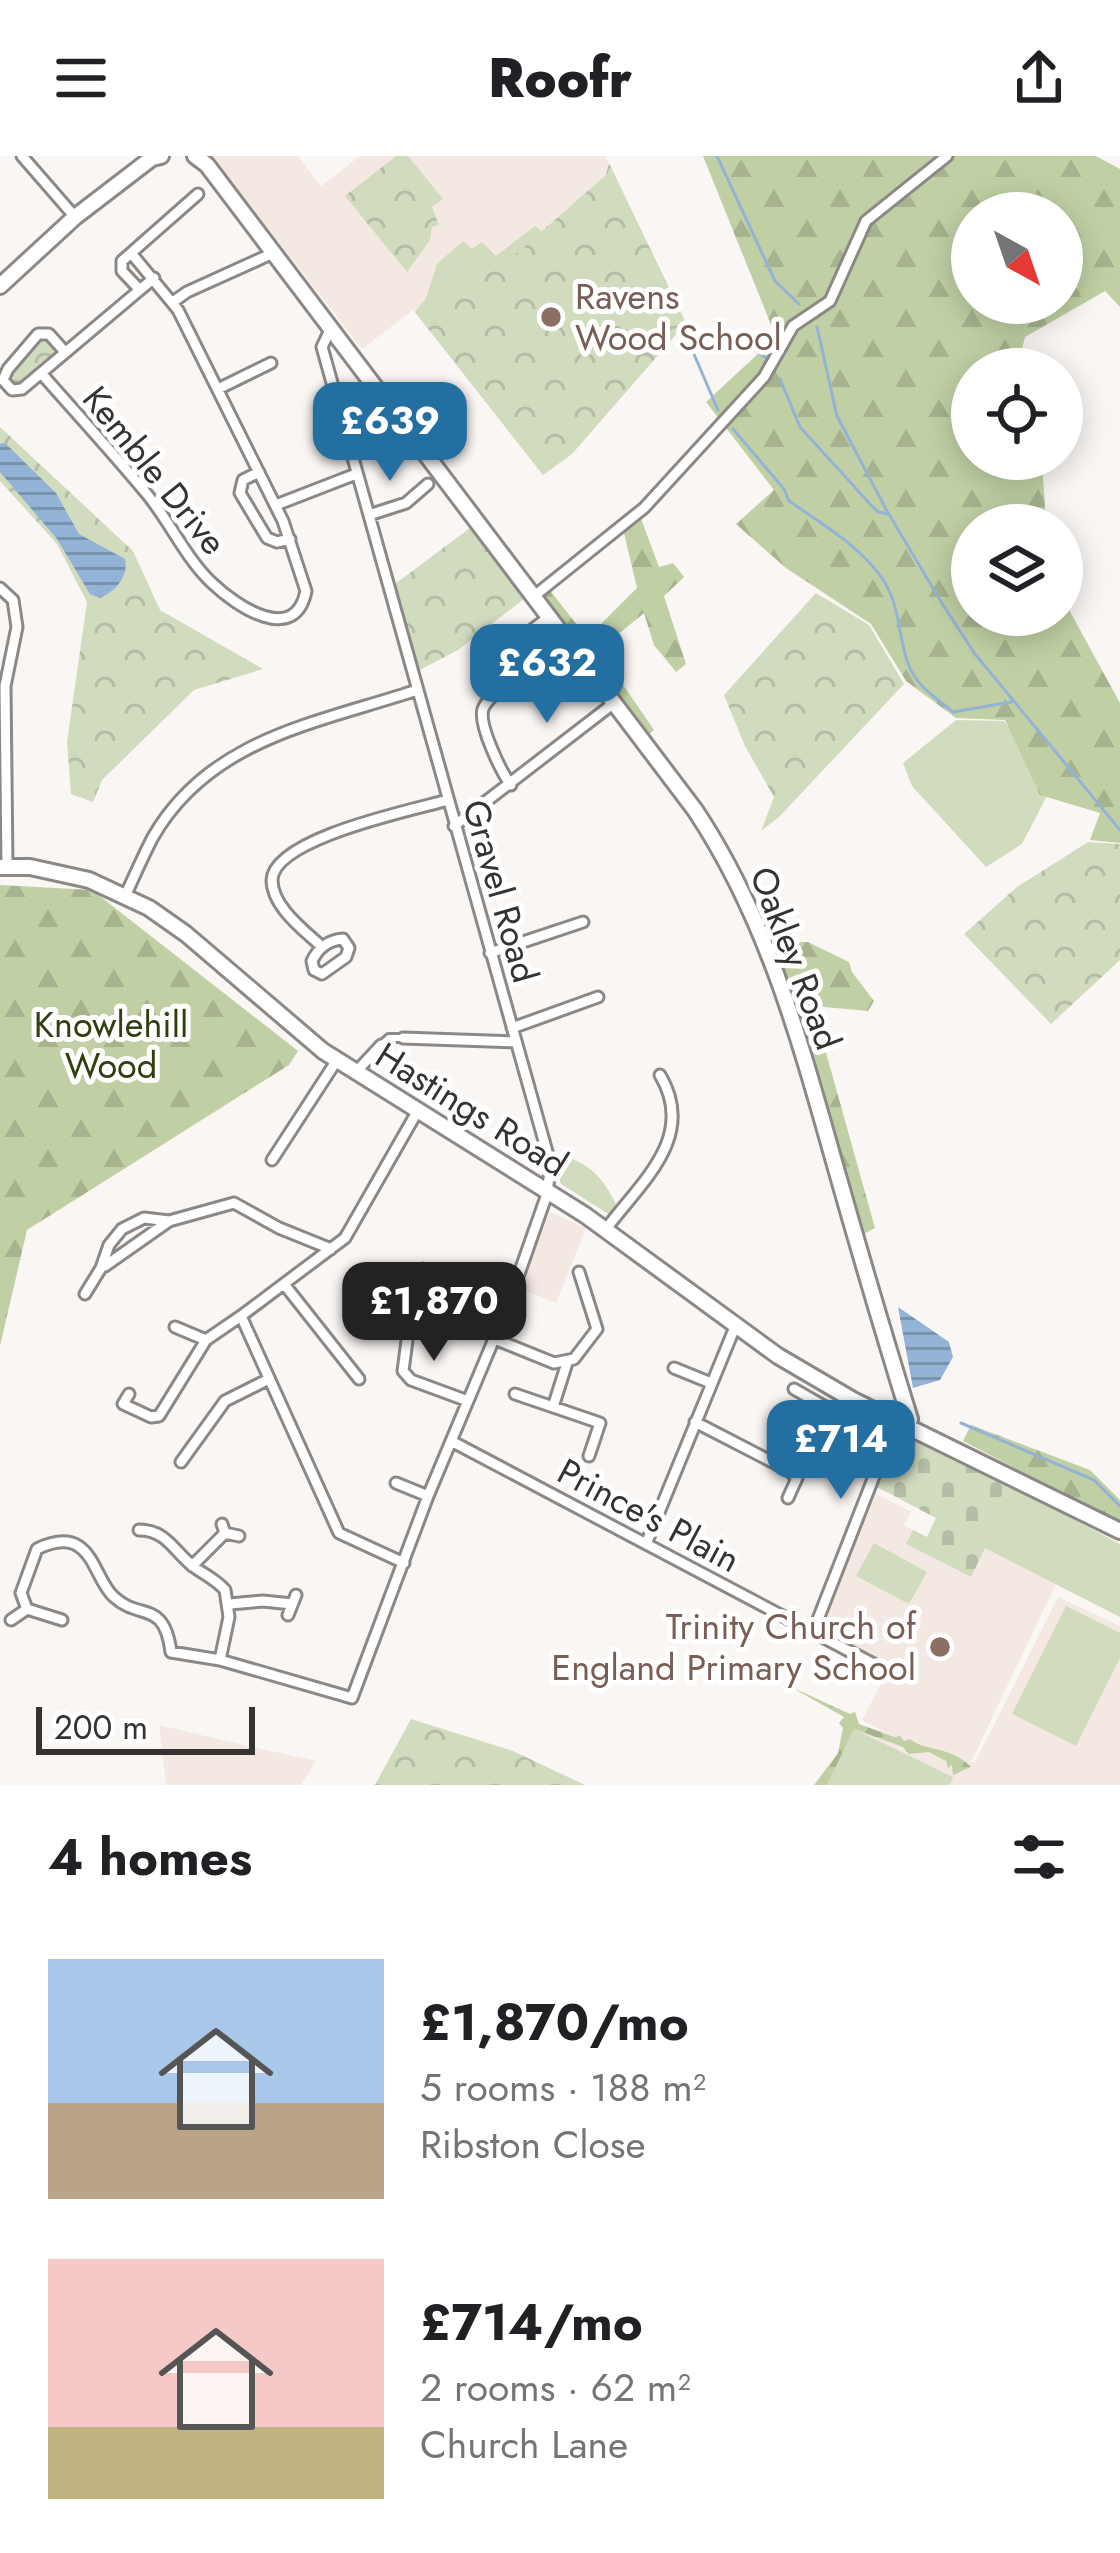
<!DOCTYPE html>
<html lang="en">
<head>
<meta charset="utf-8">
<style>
	:root { --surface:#fff; --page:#f2f2f2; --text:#202124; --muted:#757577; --accent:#246fa2 }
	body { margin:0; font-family:Jost,sans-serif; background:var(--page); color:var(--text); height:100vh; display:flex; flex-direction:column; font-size:45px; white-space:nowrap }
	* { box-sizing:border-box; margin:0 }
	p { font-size:39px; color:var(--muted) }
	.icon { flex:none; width:66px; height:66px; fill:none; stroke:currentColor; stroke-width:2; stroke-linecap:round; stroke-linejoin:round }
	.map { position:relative; height:1629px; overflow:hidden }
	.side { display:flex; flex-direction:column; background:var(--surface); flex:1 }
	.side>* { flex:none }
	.needle { width:78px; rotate:140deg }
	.tools { position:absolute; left:951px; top:36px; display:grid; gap:24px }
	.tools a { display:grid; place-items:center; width:132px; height:132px; border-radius:50%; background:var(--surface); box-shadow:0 6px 30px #0003; font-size:60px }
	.scale { position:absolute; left:36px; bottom:30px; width:219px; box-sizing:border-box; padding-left:12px; border:6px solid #343332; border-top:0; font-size:33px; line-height:42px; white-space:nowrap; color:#343332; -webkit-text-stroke:9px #fff; paint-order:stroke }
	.price { position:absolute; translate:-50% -102px; padding:0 27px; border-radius:24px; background:var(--accent); color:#fff; font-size:39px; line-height:78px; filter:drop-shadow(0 3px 6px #0008) }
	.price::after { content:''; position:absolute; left:50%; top:72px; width:36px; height:27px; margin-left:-18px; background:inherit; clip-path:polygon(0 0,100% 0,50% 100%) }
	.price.on { background:#222; color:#fff }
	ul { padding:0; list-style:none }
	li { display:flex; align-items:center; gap:36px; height:300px; padding:0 48px }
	li span { display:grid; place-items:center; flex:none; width:336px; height:240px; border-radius:0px; color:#555 }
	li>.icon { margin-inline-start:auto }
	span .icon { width:144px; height:144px; fill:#fffc; stroke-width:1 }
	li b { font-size:51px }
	h2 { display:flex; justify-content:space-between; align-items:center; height:144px; padding:0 48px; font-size:51px }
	header { display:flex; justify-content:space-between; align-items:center; height:156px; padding:0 48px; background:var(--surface); font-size:54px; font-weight:800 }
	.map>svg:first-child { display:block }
</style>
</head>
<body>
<header><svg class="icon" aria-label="menu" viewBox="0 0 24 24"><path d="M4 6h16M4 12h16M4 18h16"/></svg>Roofr<svg class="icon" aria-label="share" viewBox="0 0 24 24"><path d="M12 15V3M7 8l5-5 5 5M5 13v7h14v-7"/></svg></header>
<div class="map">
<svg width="1120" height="1629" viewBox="0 0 1120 1629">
	<defs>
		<pattern id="forest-firs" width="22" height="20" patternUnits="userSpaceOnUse" patternTransform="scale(3)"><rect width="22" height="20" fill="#c0d0a4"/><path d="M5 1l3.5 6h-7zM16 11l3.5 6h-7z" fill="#a6b38e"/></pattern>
		<pattern id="cemetery-stones" width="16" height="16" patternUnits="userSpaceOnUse" patternTransform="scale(3)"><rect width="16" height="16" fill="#d1dcbf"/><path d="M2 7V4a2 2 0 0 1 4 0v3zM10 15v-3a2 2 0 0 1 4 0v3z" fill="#b4bda5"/></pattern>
		<pattern id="park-crowns" width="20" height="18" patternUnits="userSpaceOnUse" patternTransform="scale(3)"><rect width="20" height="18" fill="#d1dcbf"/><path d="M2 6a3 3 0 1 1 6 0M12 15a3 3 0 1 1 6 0" fill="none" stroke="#b4bda5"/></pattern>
		<pattern id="water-rules" width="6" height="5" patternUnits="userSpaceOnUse" patternTransform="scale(3)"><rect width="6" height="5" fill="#93b3d6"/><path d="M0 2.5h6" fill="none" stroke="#7992ae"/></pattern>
	</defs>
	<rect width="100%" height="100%" fill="#faf6f4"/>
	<path fill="#f4e8e2" d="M212,0H298L321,30L360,0H605L686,167L572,298L543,319L413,154L362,193Z
		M550,1056L586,1072L556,1147L519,1132Z
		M875,1337L911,1356L904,1369L913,1374L906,1388L970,1421L985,1392L1056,1428L971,1606L974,1607L990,1577L1058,1441L1120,1470V1629H826L855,1568L885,1576L862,1564L890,1510L820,1473Z
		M159,1569L248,1590L316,1605L301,1629H166Z"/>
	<path fill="#d1dcbf" d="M592,36C548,72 484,138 426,142L437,108L463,85L472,93L482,86L496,100L535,70L542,76Z
		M956,564L1004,565L1051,632L1022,688L986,711L912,630L903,607Z
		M566,1001C591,1008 605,1025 616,1048L610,1059L561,1028L554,1008Z
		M1007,1328L1120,1388V1461L979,1389Z
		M874,1387L927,1416L909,1448L856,1420Z
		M1066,1450L1120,1477V1502L1076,1590L1012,1558Z
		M854,1573L953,1621L950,1629H827Z"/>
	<path fill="url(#forest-firs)" fill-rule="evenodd" d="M703,0H1096L1120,13V151L1105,135L1025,181L1017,213H972V303H1037L1043,319L1046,369H972V459H1062V441L1120,547V687L1090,684L1100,657L1040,639L1005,564L956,562L906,525L871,468L786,412L736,368L774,334L706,246L776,181ZM972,57H1062V147H972Z
		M640,360L659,411L673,407L684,421L664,440L686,508L676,516L654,489L644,457L599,494L654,574L646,581L540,441L549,433L587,482L637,432L624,377Z
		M0,729L92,734L298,895L289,909L27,1074L0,1190Z
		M797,786H808L849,806L852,816L874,845L868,855L813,850L875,1072L864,1078L776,799Z
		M971,1269L1090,1314L1120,1344V1367L963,1285Z
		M789,1530L850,1558L855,1556L859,1568L894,1581L900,1580L904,1585L910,1583C925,1596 950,1589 971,1611L953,1619L952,1609L948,1612L946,1605L929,1596L909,1598L903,1591L854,1573L827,1629H814L838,1597L843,1572L839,1567L844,1561Z"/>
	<path fill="url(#cemetery-stones)" d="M897,1275L1007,1328L980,1388L985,1392L971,1421L906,1388L913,1374L927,1381L936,1362L877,1331Z"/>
	<path fill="url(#park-crowns)" d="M396,0H408L443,43L432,51L439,69L432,71L430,84L407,116L345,40Z
		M609,7L686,167L572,298L543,319L415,156L426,142L458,134L508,105L606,19Z
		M41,180L58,195L16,232L7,220Z
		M0,271L133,395L160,454L263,513L194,534L102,624L93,646L71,638L67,586L87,446L57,388L0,325Z
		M470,372L524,443L458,494L418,515L395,428Z
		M816,437L869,469L904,528L779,661L761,675L774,641L745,590L724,539Z
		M1088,686L1120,688V804L1051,868L964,778L1017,731Z
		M411,1563L513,1595L585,1629H375Z"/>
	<path fill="url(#water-rules)" d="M5,287L56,337L79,378L125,403C129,420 115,436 100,442L90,438L57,383L0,316V288Z
		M898,1151L949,1186L953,1201L940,1224L913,1232Z"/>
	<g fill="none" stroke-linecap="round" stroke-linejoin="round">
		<path stroke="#93b3d6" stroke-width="3" d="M717,0L775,125L799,148
			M817,171L837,260L887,355L943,449L975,498L1120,674
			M684,175L718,254
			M752,192L765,201
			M780,223L800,271L870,348L878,356L888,358
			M733,273L784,333L789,345C822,368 862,391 884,425C904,457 897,498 917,524C925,536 942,546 953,556L1011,546
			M961,1267L1094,1324L1120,1350"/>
		<defs>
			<path id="pedestrian" d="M381,889L389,882H403"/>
			<path id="minor" d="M22,0L75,61
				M139,133L122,115V105L198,38
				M173,146L187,136L271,98
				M65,196L49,178H38L8,213L3,224L12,234L22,233L154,122
				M41,217C76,257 112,296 146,337C169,364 186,403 212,427C236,450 295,490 306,435L283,365L178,154L131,97
				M218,233L271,207
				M259,316L243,324L240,337L267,382L277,386L290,383
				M276,349L356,318
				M369,359L406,347L428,328
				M0,432L13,444L17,471L5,530L7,711
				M533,441L644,352L764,221L793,170L830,145L866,65L947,0
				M507,492L548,462
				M511,629C501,616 478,568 483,553C488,540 509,526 519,517
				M454,670L614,547
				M125,740C134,721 143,700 153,681C210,582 318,567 417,534
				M343,783L349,792L346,801L322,818L314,814L312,805C318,792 329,784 343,783Z
				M322,791C305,775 272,751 272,724C274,682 413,654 448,644
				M490,797L583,766
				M512,872L598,841
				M403,882L516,886
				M355,917L381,889
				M272,1004L337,904
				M606,1073C642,1025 697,981 660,919
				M105,1110L169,1065
				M284,1128L359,1223
				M85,1138L101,1112L109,1089L122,1073L144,1062L169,1065L234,1047L279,1072L331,1093
				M409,1169L392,1147L412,1117L423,1113L429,1123L409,1169L403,1215L411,1224L468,1245
				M175,1171L206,1184L241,1160
				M492,1182L554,1207L574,1203L597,1173L579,1116
				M674,1212L711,1227
				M794,1233L841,1260L853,1280L882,1300L813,1476
				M129,1238L123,1248L151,1261L159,1260L206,1184
				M515,1238L600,1267L589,1300
				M553,1251L567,1207
				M695,1266L788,1314L797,1322L788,1342
				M453,1286L883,1513
				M882,1300L896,1265
				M181,1306L225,1245L269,1223
				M396,1327L428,1340
				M222,1368L225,1377L239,1380
				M139,1374C167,1374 174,1396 194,1411C205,1419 215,1423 225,1434L229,1461L220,1504
				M646,1388L735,1171
				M404,1407L339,1377L241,1160L345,1082L417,956
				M192,1410L225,1377
				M230,1448L263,1445L292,1448
				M27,1453L62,1464
				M288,1459L296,1439
				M11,1464L27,1453L21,1437L37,1393C93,1366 92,1422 114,1441C140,1465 164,1443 171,1496L220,1504L352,1542L428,1340L507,1152L546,1041L551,1010L322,191L330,174"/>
			<path id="primary" d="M195,0L207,9L695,654C767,762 800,885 835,1009C859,1094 884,1179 910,1263L908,1271
				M0,711H30L89,724L149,752L186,778L323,895L585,1059L778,1200L853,1244L1120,1375"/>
			<path id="trunk" d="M0,130L75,61L152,2L161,0"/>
		</defs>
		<use href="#pedestrian" stroke="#8b8886" stroke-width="12"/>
		<use href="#minor" stroke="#8b8886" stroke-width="15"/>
		<use href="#primary" stroke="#8b8886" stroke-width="20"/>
		<use href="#trunk" stroke="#8b8886" stroke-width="20"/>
		<use href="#pedestrian" stroke="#fff" stroke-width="6"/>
		<use href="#minor" stroke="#fff" stroke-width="9"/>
		<use href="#primary" stroke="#fff" stroke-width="14"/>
		<use href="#trunk" stroke="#fff" stroke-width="14"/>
	</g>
	<g fill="#8d6e63" stroke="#fff" stroke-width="4.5">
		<circle cx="551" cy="161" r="12"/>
		<circle cx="940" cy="1491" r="12"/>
	</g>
	<g text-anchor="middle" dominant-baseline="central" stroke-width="10" stroke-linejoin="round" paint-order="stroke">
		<g font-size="36" fill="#785e54" stroke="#fff" text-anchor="start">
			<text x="575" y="140">Ravens<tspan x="575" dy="41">Wood School</tspan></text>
			<text x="916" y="1470" text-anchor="end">Trinity Church of<tspan x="916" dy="41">England Primary School</tspan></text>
		</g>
		<g font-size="36" fill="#343332" stroke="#fff">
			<text transform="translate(155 314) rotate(51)">Kemble Drive</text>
			<text transform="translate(501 735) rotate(74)">Gravel Road</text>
			<text transform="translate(796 802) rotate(69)">Oakley Road</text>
			<text transform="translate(472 953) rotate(32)">Hastings Road</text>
			<text transform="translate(649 1359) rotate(28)">Prince's Plain</text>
		</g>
		<g font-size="36" fill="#313e0e" stroke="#fff">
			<text x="111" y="868">Knowlehill<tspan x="111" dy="41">Wood</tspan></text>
		</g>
	</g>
</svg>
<div class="tools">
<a><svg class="needle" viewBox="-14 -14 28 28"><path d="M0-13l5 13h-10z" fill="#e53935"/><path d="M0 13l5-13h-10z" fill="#757577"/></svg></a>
<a><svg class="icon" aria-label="locate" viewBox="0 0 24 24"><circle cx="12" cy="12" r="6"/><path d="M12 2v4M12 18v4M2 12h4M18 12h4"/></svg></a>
<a><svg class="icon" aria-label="layers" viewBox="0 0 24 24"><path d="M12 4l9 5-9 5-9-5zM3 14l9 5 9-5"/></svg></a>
</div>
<div class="scale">200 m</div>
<b class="price" style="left:390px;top:328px">£639</b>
<b class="price" style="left:547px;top:570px">£632</b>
<b class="price on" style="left:434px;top:1208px">£1,870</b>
<b class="price" style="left:841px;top:1346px">£714</b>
</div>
<section class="side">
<h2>4 homes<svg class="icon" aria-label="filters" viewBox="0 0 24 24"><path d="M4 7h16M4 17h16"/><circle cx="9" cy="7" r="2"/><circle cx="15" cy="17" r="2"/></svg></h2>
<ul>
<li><span style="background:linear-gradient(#a9c7e8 60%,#b9a48a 0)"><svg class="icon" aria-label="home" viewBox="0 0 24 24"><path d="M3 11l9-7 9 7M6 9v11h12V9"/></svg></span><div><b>£1,870/mo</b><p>5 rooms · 188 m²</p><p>Ribston Close</p></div></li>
<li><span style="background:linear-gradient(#f6c9c9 70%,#c2b280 0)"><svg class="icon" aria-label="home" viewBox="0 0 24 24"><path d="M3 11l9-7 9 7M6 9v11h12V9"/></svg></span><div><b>£714/mo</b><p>2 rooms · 62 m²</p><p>Church Lane</p></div></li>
</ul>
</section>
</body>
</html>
